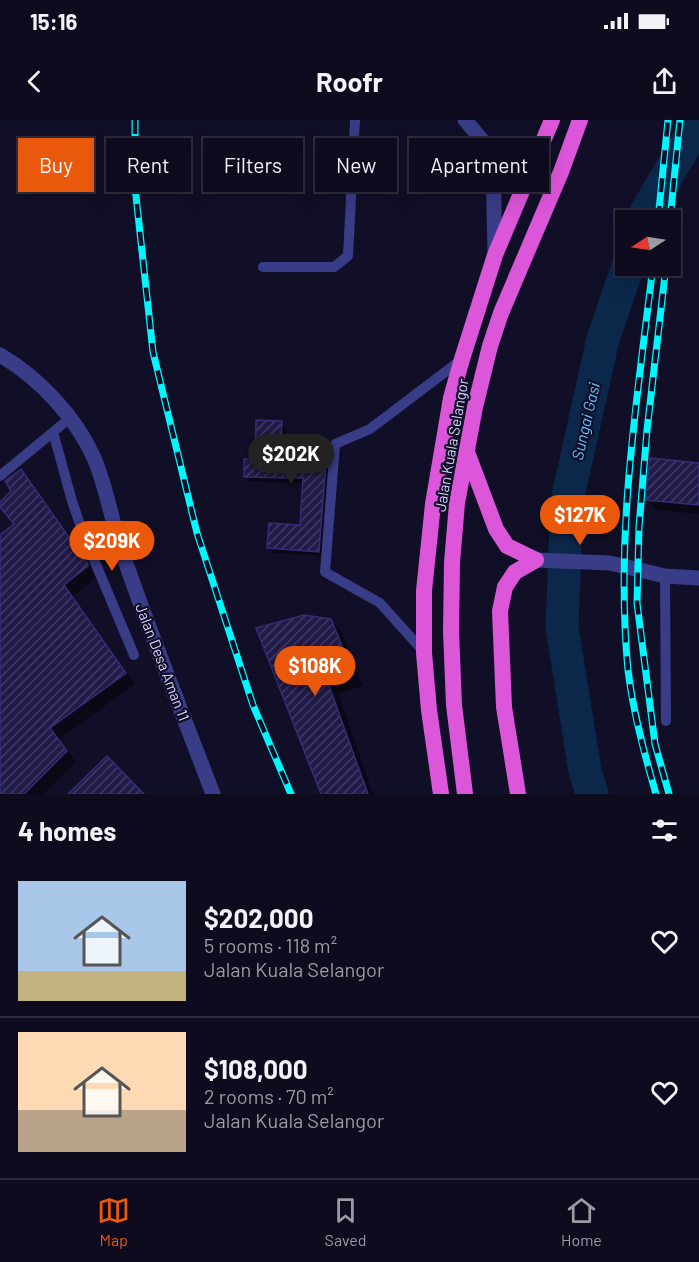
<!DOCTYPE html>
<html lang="en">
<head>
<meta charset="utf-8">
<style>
	:root { --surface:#0d0b1d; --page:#161426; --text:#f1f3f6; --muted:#9a9ba4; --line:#2d2b3b; --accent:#ea580c }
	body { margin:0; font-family:Barlow,sans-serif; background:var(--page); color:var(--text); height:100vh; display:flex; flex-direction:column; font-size:22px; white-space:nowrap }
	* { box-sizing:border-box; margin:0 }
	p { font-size:20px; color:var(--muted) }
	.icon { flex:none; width:33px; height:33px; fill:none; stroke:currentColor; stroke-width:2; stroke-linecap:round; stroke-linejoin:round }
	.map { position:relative; height:674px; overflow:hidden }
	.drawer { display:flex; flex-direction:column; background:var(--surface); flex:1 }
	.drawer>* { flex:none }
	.guide { position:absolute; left:18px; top:18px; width:663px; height:54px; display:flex; gap:12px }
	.needle { width:39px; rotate:258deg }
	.fabs { position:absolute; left:615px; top:90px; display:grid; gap:12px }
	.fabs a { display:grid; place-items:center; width:66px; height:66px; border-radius:0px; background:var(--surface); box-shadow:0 6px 24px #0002,0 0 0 2px var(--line); font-size:30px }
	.price { position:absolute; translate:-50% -51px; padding:0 14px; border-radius:21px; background:var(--accent); color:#fff; font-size:20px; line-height:39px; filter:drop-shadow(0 2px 3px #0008) }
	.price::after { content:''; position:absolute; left:50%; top:36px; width:18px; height:14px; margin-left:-9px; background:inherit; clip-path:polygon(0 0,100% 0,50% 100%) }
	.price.current { background:#222; color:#fff }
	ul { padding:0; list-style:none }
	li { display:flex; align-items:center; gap:18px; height:150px; padding:0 18px }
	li+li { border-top:2px solid var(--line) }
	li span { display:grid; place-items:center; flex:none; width:168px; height:120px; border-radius:0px; color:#555 }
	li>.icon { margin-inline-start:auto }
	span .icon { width:72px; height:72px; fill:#fffc; stroke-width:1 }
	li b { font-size:26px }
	h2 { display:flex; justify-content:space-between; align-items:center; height:72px; padding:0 18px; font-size:26px }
	.tag { padding:0 21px; border-radius:0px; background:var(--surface); box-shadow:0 6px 24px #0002,0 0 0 2px var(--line); font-size:21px; line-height:54px }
	.tag.current { background:var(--accent); color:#fff }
	.status { display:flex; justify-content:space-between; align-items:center; height:42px; padding:0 30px; background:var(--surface); direction:ltr }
	.status svg { height:16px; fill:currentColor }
	header { display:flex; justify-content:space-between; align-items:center; height:78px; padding:0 18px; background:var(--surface); font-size:27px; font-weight:700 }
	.dock { display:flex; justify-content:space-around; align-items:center; height:84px; border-top:2px solid var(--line); background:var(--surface); font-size:16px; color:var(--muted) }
	.dock a { display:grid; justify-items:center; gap:3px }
	.dock .current { color:var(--accent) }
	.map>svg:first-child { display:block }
</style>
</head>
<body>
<div class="status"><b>15:16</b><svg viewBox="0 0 49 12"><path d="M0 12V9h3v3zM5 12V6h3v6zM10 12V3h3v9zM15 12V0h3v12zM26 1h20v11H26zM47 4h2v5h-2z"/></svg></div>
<header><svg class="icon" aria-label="back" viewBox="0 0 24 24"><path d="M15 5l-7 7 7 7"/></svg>Roofr<svg class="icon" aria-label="share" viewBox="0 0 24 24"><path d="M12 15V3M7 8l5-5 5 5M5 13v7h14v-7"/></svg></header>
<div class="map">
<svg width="699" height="674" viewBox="0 0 699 674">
	<defs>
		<pattern id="building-hatch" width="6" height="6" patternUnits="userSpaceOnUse" patternTransform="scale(1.5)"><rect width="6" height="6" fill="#211b49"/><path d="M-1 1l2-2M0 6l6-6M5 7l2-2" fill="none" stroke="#403b64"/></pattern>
	</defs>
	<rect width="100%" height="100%" fill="#110f27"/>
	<path fill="#0007" d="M281,303L286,308V329L326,331L332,337L324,436L274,433L268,428L302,407L305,363L250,361L245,356Z
		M699,345V394L657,390L647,379Z
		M21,351L31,361L98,456L73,476L135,564L59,619L76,642L44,674H0V417L16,405L0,384L13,372Z
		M330,500L341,511L363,566L338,573L373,674H323L258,509Z"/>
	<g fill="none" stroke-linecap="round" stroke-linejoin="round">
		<path stroke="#0b274a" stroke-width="33" d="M643,100L646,92L699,1
			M592,674L585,651L562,507L567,381L603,219L628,146"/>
	</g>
	<path fill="url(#building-hatch)" stroke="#362c75" stroke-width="1.5" d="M256,300L282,301L281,327L327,330L319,432L267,428L269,403L300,405L303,358L244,357V339H255Z
		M650,338L699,343V385L645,380Z
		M21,349L88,444V446L64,465L126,553L50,608L67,631L24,674H0V415L14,404L0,387V382L11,371L5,361Z
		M304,495L331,499L354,555L328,563L368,674H321L256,508Z
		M107,636L144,674H68Z"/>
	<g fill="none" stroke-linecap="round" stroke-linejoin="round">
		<path stroke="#393c87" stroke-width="10" d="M263,147H334L348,136L355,0
			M53,312L72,381L84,416L134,535
			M0,356L70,298
			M665,456L666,601
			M424,532L380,483L325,452L335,324L370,309L461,240"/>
		<path stroke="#393c87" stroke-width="15" d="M0,235C38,257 76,297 94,338C106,366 111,397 120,426C148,509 182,592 213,674
			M536,440L610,443L665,456L699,458"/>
		<path stroke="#393c87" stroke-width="15" d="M465,0L487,26L493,44L495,132"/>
		<path stroke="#db56d8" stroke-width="16" d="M467,332L496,409L507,426L536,440
			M441,674L429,590L424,533V471L433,384L451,278L462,239L495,135L552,0
			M465,674L454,585L451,511L452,443L457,383L475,287L490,226L501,193L561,52L580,0
			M518,674L504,587L500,491L505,467L515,452L536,440"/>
		<defs>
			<path id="rail" d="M135,0V67L153,232L197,413L253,585L291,674
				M658,100L668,0
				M670,100L680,0
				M653,146C637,280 615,414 628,550C633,592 644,633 656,674
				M666,146L647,310L639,407L637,483L655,624L669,674"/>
		</defs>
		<use href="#rail" stroke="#01f7ff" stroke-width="7"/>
		<use href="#rail" stroke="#110f27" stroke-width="4.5" stroke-dasharray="14" stroke-linecap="butt"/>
	</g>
	<g text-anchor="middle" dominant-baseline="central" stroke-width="4.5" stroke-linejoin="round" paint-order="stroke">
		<g font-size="15" fill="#d7d5ff" stroke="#110f27">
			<text transform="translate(451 325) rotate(-80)">Jalan Kuala Selangor</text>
			<text transform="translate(163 542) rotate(69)">Jalan Desa Aman 11</text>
		</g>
		<g font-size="16" font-style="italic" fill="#63c2ff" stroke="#110f27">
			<text transform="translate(585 301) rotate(-77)">Sungai Gasi</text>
		</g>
	</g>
</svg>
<div class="fabs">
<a><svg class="needle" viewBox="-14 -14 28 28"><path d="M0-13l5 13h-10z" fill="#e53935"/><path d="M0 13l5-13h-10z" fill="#9a9ba4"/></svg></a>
</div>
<b class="price current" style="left:291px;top:365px">$202K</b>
<b class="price" style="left:580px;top:426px">$127K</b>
<b class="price" style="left:112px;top:452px">$209K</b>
<b class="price" style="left:315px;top:577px">$108K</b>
<div class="guide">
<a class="tag current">Buy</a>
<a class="tag">Rent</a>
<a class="tag">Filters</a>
<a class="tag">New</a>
<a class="tag">Apartment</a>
</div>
</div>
<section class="drawer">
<h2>4 homes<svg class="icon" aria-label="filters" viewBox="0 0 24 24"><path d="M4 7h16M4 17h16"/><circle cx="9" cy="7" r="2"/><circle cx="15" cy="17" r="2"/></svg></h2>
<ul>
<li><span style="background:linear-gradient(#a9c7e8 75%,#c2b280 0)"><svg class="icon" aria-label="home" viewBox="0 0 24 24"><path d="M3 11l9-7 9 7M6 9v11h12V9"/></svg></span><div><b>$202,000</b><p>5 rooms · 118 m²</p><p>Jalan Kuala Selangor</p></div><svg class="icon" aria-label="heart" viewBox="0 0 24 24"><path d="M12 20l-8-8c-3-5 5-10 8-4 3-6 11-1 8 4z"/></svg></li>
<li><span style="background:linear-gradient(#ffd9b3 65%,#b9a48a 0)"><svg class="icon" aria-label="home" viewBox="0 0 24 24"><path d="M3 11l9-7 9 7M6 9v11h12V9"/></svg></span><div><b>$108,000</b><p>2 rooms · 70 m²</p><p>Jalan Kuala Selangor</p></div><svg class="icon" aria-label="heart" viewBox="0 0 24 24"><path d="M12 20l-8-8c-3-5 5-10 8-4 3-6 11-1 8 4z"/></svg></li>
</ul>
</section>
<nav class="dock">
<a class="current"><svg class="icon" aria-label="map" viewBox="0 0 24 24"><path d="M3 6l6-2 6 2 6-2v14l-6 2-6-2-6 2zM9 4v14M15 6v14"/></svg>Map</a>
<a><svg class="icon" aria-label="saved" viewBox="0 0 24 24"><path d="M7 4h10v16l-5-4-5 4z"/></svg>Saved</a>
<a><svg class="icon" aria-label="home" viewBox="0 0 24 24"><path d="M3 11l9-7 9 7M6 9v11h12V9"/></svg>Home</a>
</nav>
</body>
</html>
